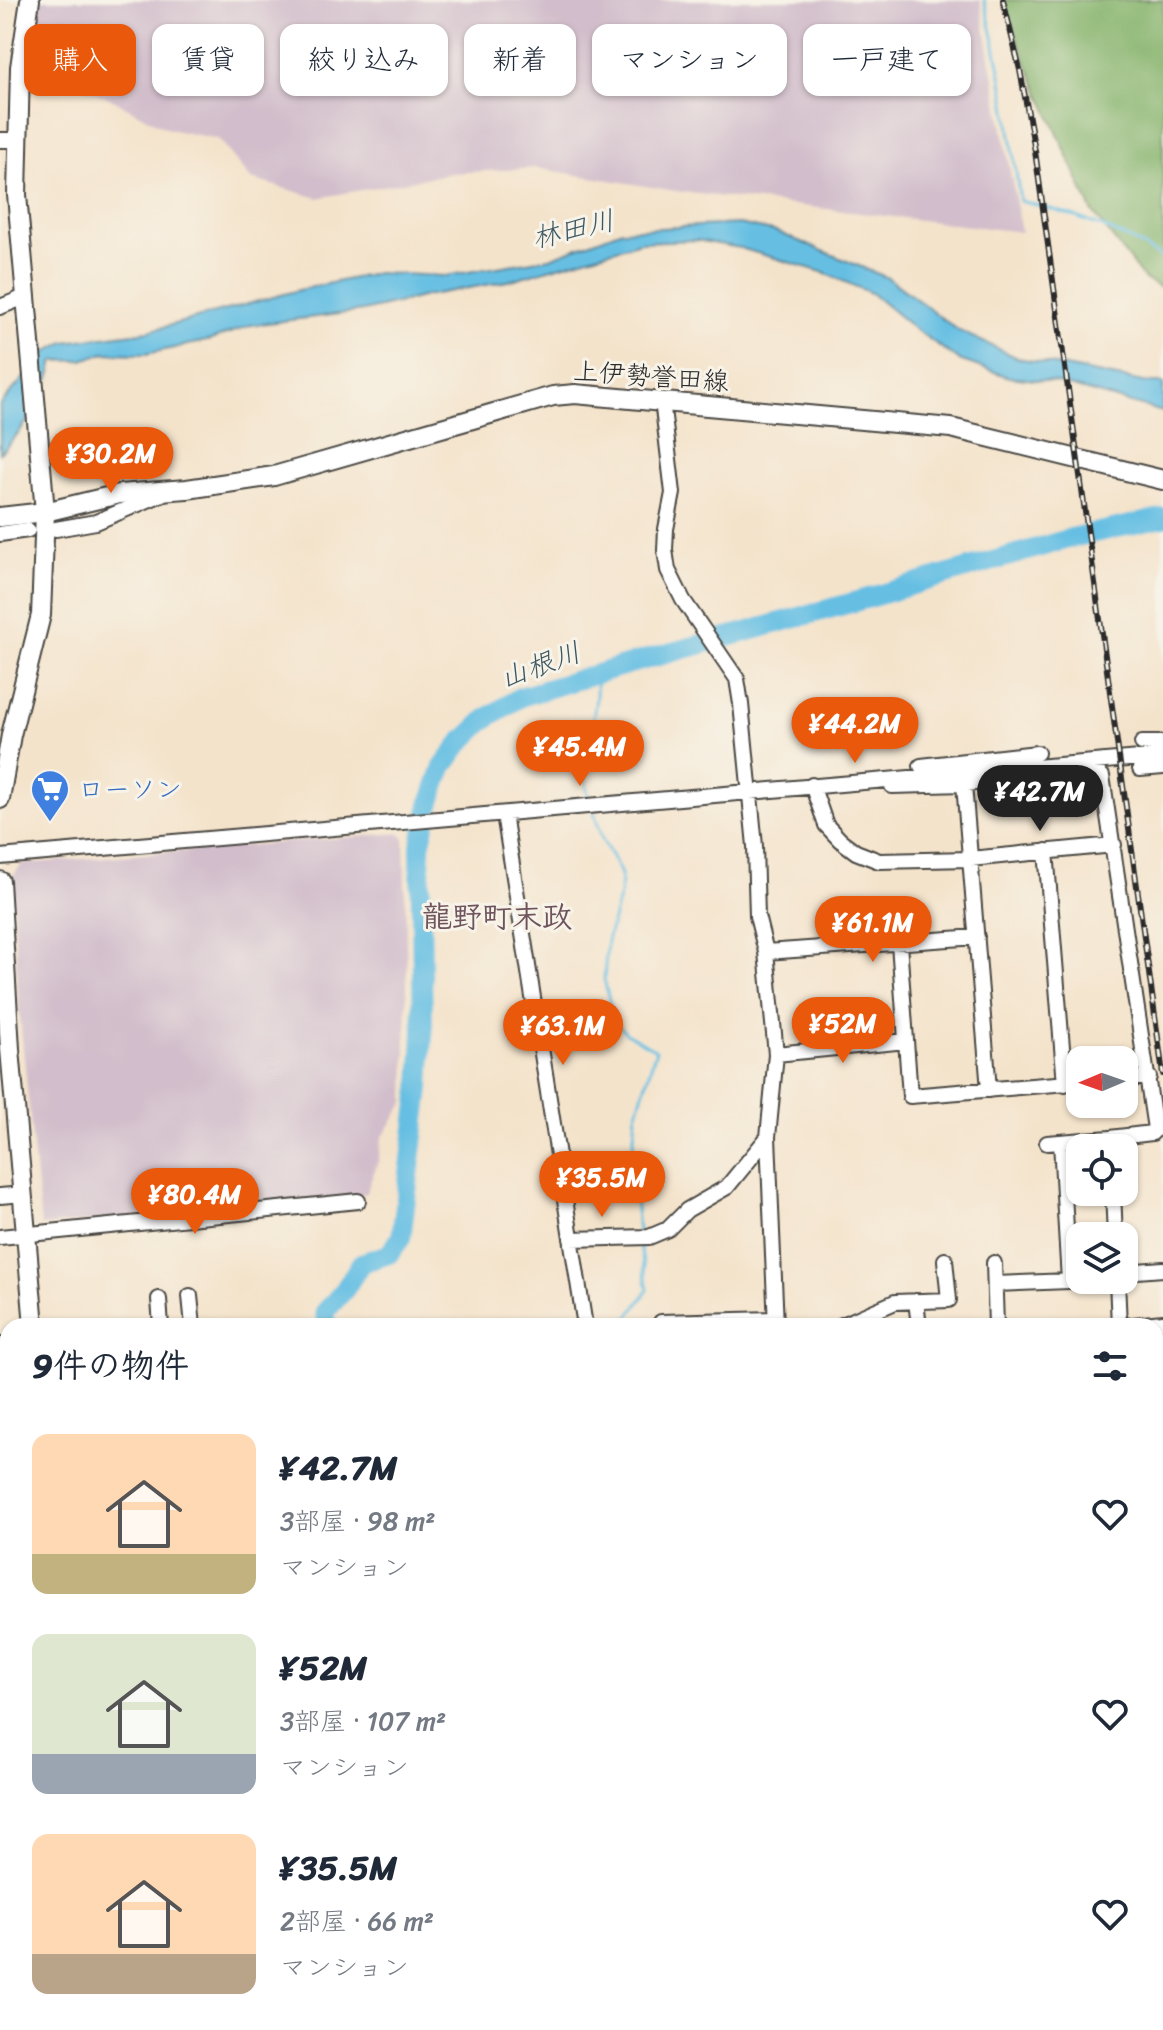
<!DOCTYPE html>
<html lang="ja">
<head>
<meta charset="utf-8">
<style>
	:root { --surface:#fff; --page:#f6f6f7; --text:#1f2937; --muted:#747a83; --accent:#ea580c }
	body { margin:0; font-family:Sriracha,"Klee One",sans-serif; background:var(--page); color:var(--text); height:100vh; display:flex; flex-direction:column; font-size:30px; white-space:nowrap }
	* { box-sizing:border-box; margin:0 }
	p { font-size:26px; color:var(--muted) }
	.icon { flex:none; width:44px; height:44px; fill:none; stroke:currentColor; stroke-width:2; stroke-linecap:round; stroke-linejoin:round }
	.map { position:relative; flex:1; overflow:hidden }
	.panel { position:absolute; left:0px; top:1318px; width:1164px; height:712px; display:flex; flex-direction:column; background:var(--surface); border-radius:24px 24px 0 0; box-shadow:0 2px 6px #0004 }
	.panel>* { flex:none }
	.top-card { position:absolute; left:24px; top:24px; width:1116px; height:72px; display:flex; gap:16px }
	.needle { width:52px; rotate:268deg }
	.buttons { position:absolute; left:1066px; top:1046px; display:grid; gap:16px }
	.buttons a { display:grid; place-items:center; width:72px; height:72px; border-radius:16px; background:var(--surface); box-shadow:0 2px 6px #0004; font-size:40px }
	.price { position:absolute; translate:-50% -68px; padding:0 18px; border-radius:28px; background:var(--accent); color:#fff; font-size:26px; line-height:52px; filter:drop-shadow(0 2px 4px #0008) }
	.price::after { content:''; position:absolute; left:50%; top:48px; width:24px; height:18px; margin-left:-12px; background:inherit; clip-path:polygon(0 0,100% 0,50% 100%) }
	.price.current { background:#222; color:#fff }
	ul { padding:0; list-style:none }
	li { display:flex; align-items:center; gap:24px; height:200px; padding:0 32px }
	li span { display:grid; place-items:center; flex:none; width:224px; height:160px; border-radius:16px; color:#555 }
	li>.icon { margin-inline-start:auto }
	span .icon { width:96px; height:96px; fill:#fffc; stroke-width:1 }
	li b { font-size:34px }
	h2 { display:flex; justify-content:space-between; align-items:center; height:96px; padding:0 32px; font-size:34px }
	.tag { padding:0 28px; border-radius:16px; background:var(--surface); box-shadow:0 2px 6px #0004; font-size:28px; line-height:72px }
	.tag.current { background:var(--accent); color:#fff }
	.map>svg:first-child { display:block }
</style>
</head>
<body>
<div class="map">
<svg width="1163" height="2030" viewBox="0 0 1163 2030">
	<rect width="100%" height="100%" fill="#f7f3e8"/>
	<filter id="ink" filterUnits="userSpaceOnUse"><feTurbulence type="fractalNoise" baseFrequency=".0125" numOctaves="2"/><feDisplacementMap in="SourceGraphic" scale="16" xChannelSelector="R" yChannelSelector="G"/><feConvolveMatrix kernelMatrix="1 2 1 2 8 2 1 2 1" color-interpolation-filters="sRGB"/></filter>
	<filter id="wash" filterUnits="userSpaceOnUse"><feTurbulence type="fractalNoise" baseFrequency=".006" numOctaves="4" result="noise"/><feDisplacementMap in="SourceGraphic" scale="32" xChannelSelector="R" yChannelSelector="G"/><feGaussianBlur stdDeviation="1.8" result="paint"/><feColorMatrix in="noise" values="0 0 0 0 0 0 0 0 0 0 0 0 0 0 0 0 0 1.4 0 .05"/><feComposite in="paint" operator="in"/></filter>
	<g filter="url(#wash)">
		<rect width="100%" height="100%" fill="#f4e3cb"/>
		<path fill="#d1bdcb" d="M41,0H980L1021,232L682,192L536,168L452,173L318,198L251,179L218,139L168,129L109,98L29,68Z
			M399,833L404,837L407,985L405,1102L382,1138L378,1162L366,1193L357,1196L41,1226L19,1008L12,877L22,864Z"/>
		<path fill="#a7d17d" stroke="#697e54" stroke-width="2" d="M125,2022H351L353,2030H126Z"/>
		<path fill="#85b36c" stroke="#586f4c" stroke-width="2" d="M1004,0H1163V289L1144,279L1092,211L1023,55Z"/>
		<path fill="#66bfe3" stroke="#487587" stroke-width="2" d="M739,224L777,232L888,278L959,331L1018,358L1149,383H1163V412L1054,382L1009,377L959,360L912,327L871,293L822,272L740,248L696,240L640,242L508,281L430,295L363,311L251,325L211,340L146,354L105,353L82,360L54,361C47,394 25,430 0,453V405L46,352L65,342L149,331L299,290L377,273L445,276L550,258L622,230Z"/>
		<g fill="none" stroke-linecap="round" stroke-linejoin="round">
			<path stroke="#66bfe3" stroke-width="3" d="M984,0C1002,66 1011,133 1020,201C1072,213 1118,230 1163,258
				M590,801C575,758 600,721 596,675
				M594,812L602,839L621,874L620,895L607,941L604,979L614,1020L626,1033L656,1050L636,1115L632,1159L638,1233
				M628,1326V1318L648,1290L639,1241
				M1156,1821L1163,1824
				M1156,1920L1163,1919
				M0,2004L8,2003"/>
			<path stroke="#66bfe3" stroke-width="20" d="M327,1326L325,1312L345,1289L361,1263L389,1254L401,1238L420,1088L423,1033L420,846L431,801L443,767L460,744L487,718L520,697L633,663L865,599L1071,538L1163,518
				M0,1900L8,1894"/>
		</g>
	</g>
	<g filter="url(#ink)">
		<g fill="none" stroke-linecap="round" stroke-linejoin="round">
			<defs>
				<path id="minor" d="M0,140H16
					M0,307L25,297
					M662,400L673,493L666,529L665,550L668,570L683,600L737,679L741,704L755,846L757,916L766,952L776,1054L768,1137L776,1326
					M56,529L96,522L162,494
					M0,534L28,530
					M1142,743H1163
					M921,766L1037,753
					M1140,769L1163,767
					M964,784L1095,772L1102,776L1155,1129L1152,1133L1110,1138L1111,1148
					M812,785L826,825L840,840L856,852L879,861L970,859L1114,845
					M892,786L964,784L989,1090
					M504,814L585,1326
					M1046,851L1065,1084
					M0,857L1163,756
					M899,943L910,1096L1080,1082
					M766,952L977,937
					M776,1054L906,1041
					M1124,1079L1149,1077
					M1061,1142L1069,1281
					M1047,1143L1110,1138
					M1113,1192L1115,1236
					M0,1196L24,1194
					M0,1237L358,1201
					M571,1239L649,1237L668,1229L687,1210L727,1187L768,1137
					M994,1263L996,1326
					M1124,1272L1163,1269
					M1117,1280L1119,1326
					M995,1284L1093,1280
					M190,1296L193,1326
					M159,1299L161,1326
					M916,1301L919,1326
					M661,1322L775,1319
					M840,1326L895,1302L949,1300L945,1260
					M1124,1326L1163,1322
					M0,1345H3
					M1156,1469L1163,1465
					M1156,1611L1163,1600
					M1156,1640H1163
					M0,1665L8,1676
					M0,1728L8,1723
					M1156,1784H1163
					M0,1810L8,1807
					M0,1911L8,1910
					M1156,1912L1163,1911
					M1156,1983L1163,1982
					M791,2022L792,2030
					M838,2022L839,2030
					M0,2025L43,2022
					M679,2030L699,2022
					M731,2030L752,2022
					M1038,2030L1040,2022"/>
				<path id="major" d="M0,517L45,512L119,494L187,489L274,476L553,396L575,394L951,428L1163,480
					M0,799L11,735L41,615L45,512L17,195L20,67L30,0
					M0,881L10,1049L34,1326
					M0,1514L8,1488"/>
			</defs>
			<use href="#minor" stroke="#494743" stroke-width="18"/>
			<use href="#major" stroke="#494743" stroke-width="22"/>
			<use href="#minor" stroke="#fff" stroke-width="14"/>
			<use href="#major" stroke="#fff" stroke-width="18"/>
			<defs>
				<path id="rail" d="M1003,0L1020,70L1035,151L1163,1074
					M1156,1658L1163,1644
					M556,2030L577,2022"/>
			</defs>
			<use href="#rail" stroke="#2b2b2b" stroke-width="6"/>
			<use href="#rail" stroke="#f7f3e8" stroke-width="3" stroke-dasharray="9" stroke-linecap="butt"/>
		</g>
	</g>
	<defs>
		<symbol id="supermarket-pin" viewBox="-11 -11 22 30"><path d="M0 17L-7.5 6A9.5 9.5 0 1 1 7.5 6Z" fill="#3f7fe0" stroke="#f7f3e8"/><path d="M-6-5.5h2.5l.6 2H6L4.5 2H-2.5L-4.4-4H-6ZM-1.5 3.2a1.3 1.3 0 1 0 .1 0ZM3 3.2a1.3 1.3 0 1 0 .1 0Z" fill="#fff"/></symbol>
	</defs>
	<g fill-rule="evenodd">
		<use href="#supermarket-pin" x="28" y="767" width="44" height="60"/>
	</g>
	<g text-anchor="middle" dominant-baseline="central" stroke-width="6" stroke-linejoin="round" paint-order="stroke">
		<g font-size="26" fill="#2b2b2b" stroke="#f7f3e8">
			<text transform="translate(651 376) rotate(4)">上伊勢誉田線</text>
		</g>
		<g font-size="26" fill="#366cbe" stroke="#f7f3e8" text-anchor="start">
			<text x="78" y="789">ローソン</text>
		</g>
		<g font-size="28" font-style="italic" fill="#3d5762" stroke="#f7f3e8">
			<text transform="translate(573 229) rotate(-13)">林田川</text>
			<text transform="translate(540 665) rotate(-20)">山根川</text>
		</g>
		<g font-size="30" font-weight="bold" fill="#6f545d" stroke="#f7f3e8">
			<text x="497" y="917">龍野町末政</text>
		</g>
	</g>
</svg>
<div class="buttons">
<a><svg class="needle" viewBox="-14 -14 28 28"><path d="M0-13l5 13h-10z" fill="#e53935"/><path d="M0 13l5-13h-10z" fill="#747a83"/></svg></a>
<a><svg class="icon" aria-label="locate" viewBox="0 0 24 24"><circle cx="12" cy="12" r="6"/><path d="M12 2v4M12 18v4M2 12h4M18 12h4"/></svg></a>
<a><svg class="icon" aria-label="layers" viewBox="0 0 24 24"><path d="M12 4l9 5-9 5-9-5zM3 14l9 5 9-5"/></svg></a>
</div>
<b class="price" style="left:111px;top:495px">¥30.2M</b>
<b class="price" style="left:855px;top:765px">¥44.2M</b>
<b class="price" style="left:580px;top:788px">¥45.4M</b>
<b class="price current" style="left:1040px;top:833px">¥42.7M</b>
<b class="price" style="left:873px;top:964px">¥61.1M</b>
<b class="price" style="left:843px;top:1065px">¥52M</b>
<b class="price" style="left:563px;top:1067px">¥63.1M</b>
<b class="price" style="left:602px;top:1219px">¥35.5M</b>
<b class="price" style="left:195px;top:1236px">¥80.4M</b>
<div class="top-card">
<a class="tag current">購入</a>
<a class="tag">賃貸</a>
<a class="tag">絞り込み</a>
<a class="tag">新着</a>
<a class="tag">マンション</a>
<a class="tag">一戸建て</a>
</div>
<section class="panel">
<h2>9件の物件<svg class="icon" aria-label="filters" viewBox="0 0 24 24"><path d="M4 7h16M4 17h16"/><circle cx="9" cy="7" r="2"/><circle cx="15" cy="17" r="2"/></svg></h2>
<ul>
<li><span style="background:linear-gradient(#ffd9b3 75%,#c2b280 0)"><svg class="icon" aria-label="home" viewBox="0 0 24 24"><path d="M3 11l9-7 9 7M6 9v11h12V9"/></svg></span><div><b>¥42.7M</b><p>3部屋 · 98 m²</p><p>マンション</p></div><svg class="icon" aria-label="heart" viewBox="0 0 24 24"><path d="M12 20l-8-8c-3-5 5-10 8-4 3-6 11-1 8 4z"/></svg></li>
<li><span style="background:linear-gradient(#dfe7d0 75%,#9aa5b1 0)"><svg class="icon" aria-label="home" viewBox="0 0 24 24"><path d="M3 11l9-7 9 7M6 9v11h12V9"/></svg></span><div><b>¥52M</b><p>3部屋 · 107 m²</p><p>マンション</p></div><svg class="icon" aria-label="heart" viewBox="0 0 24 24"><path d="M12 20l-8-8c-3-5 5-10 8-4 3-6 11-1 8 4z"/></svg></li>
<li><span style="background:linear-gradient(#ffd9b3 75%,#b9a48a 0)"><svg class="icon" aria-label="home" viewBox="0 0 24 24"><path d="M3 11l9-7 9 7M6 9v11h12V9"/></svg></span><div><b>¥35.5M</b><p>2部屋 · 66 m²</p><p>マンション</p></div><svg class="icon" aria-label="heart" viewBox="0 0 24 24"><path d="M12 20l-8-8c-3-5 5-10 8-4 3-6 11-1 8 4z"/></svg></li>
</ul>
</section>
</div>
</body>
</html>
